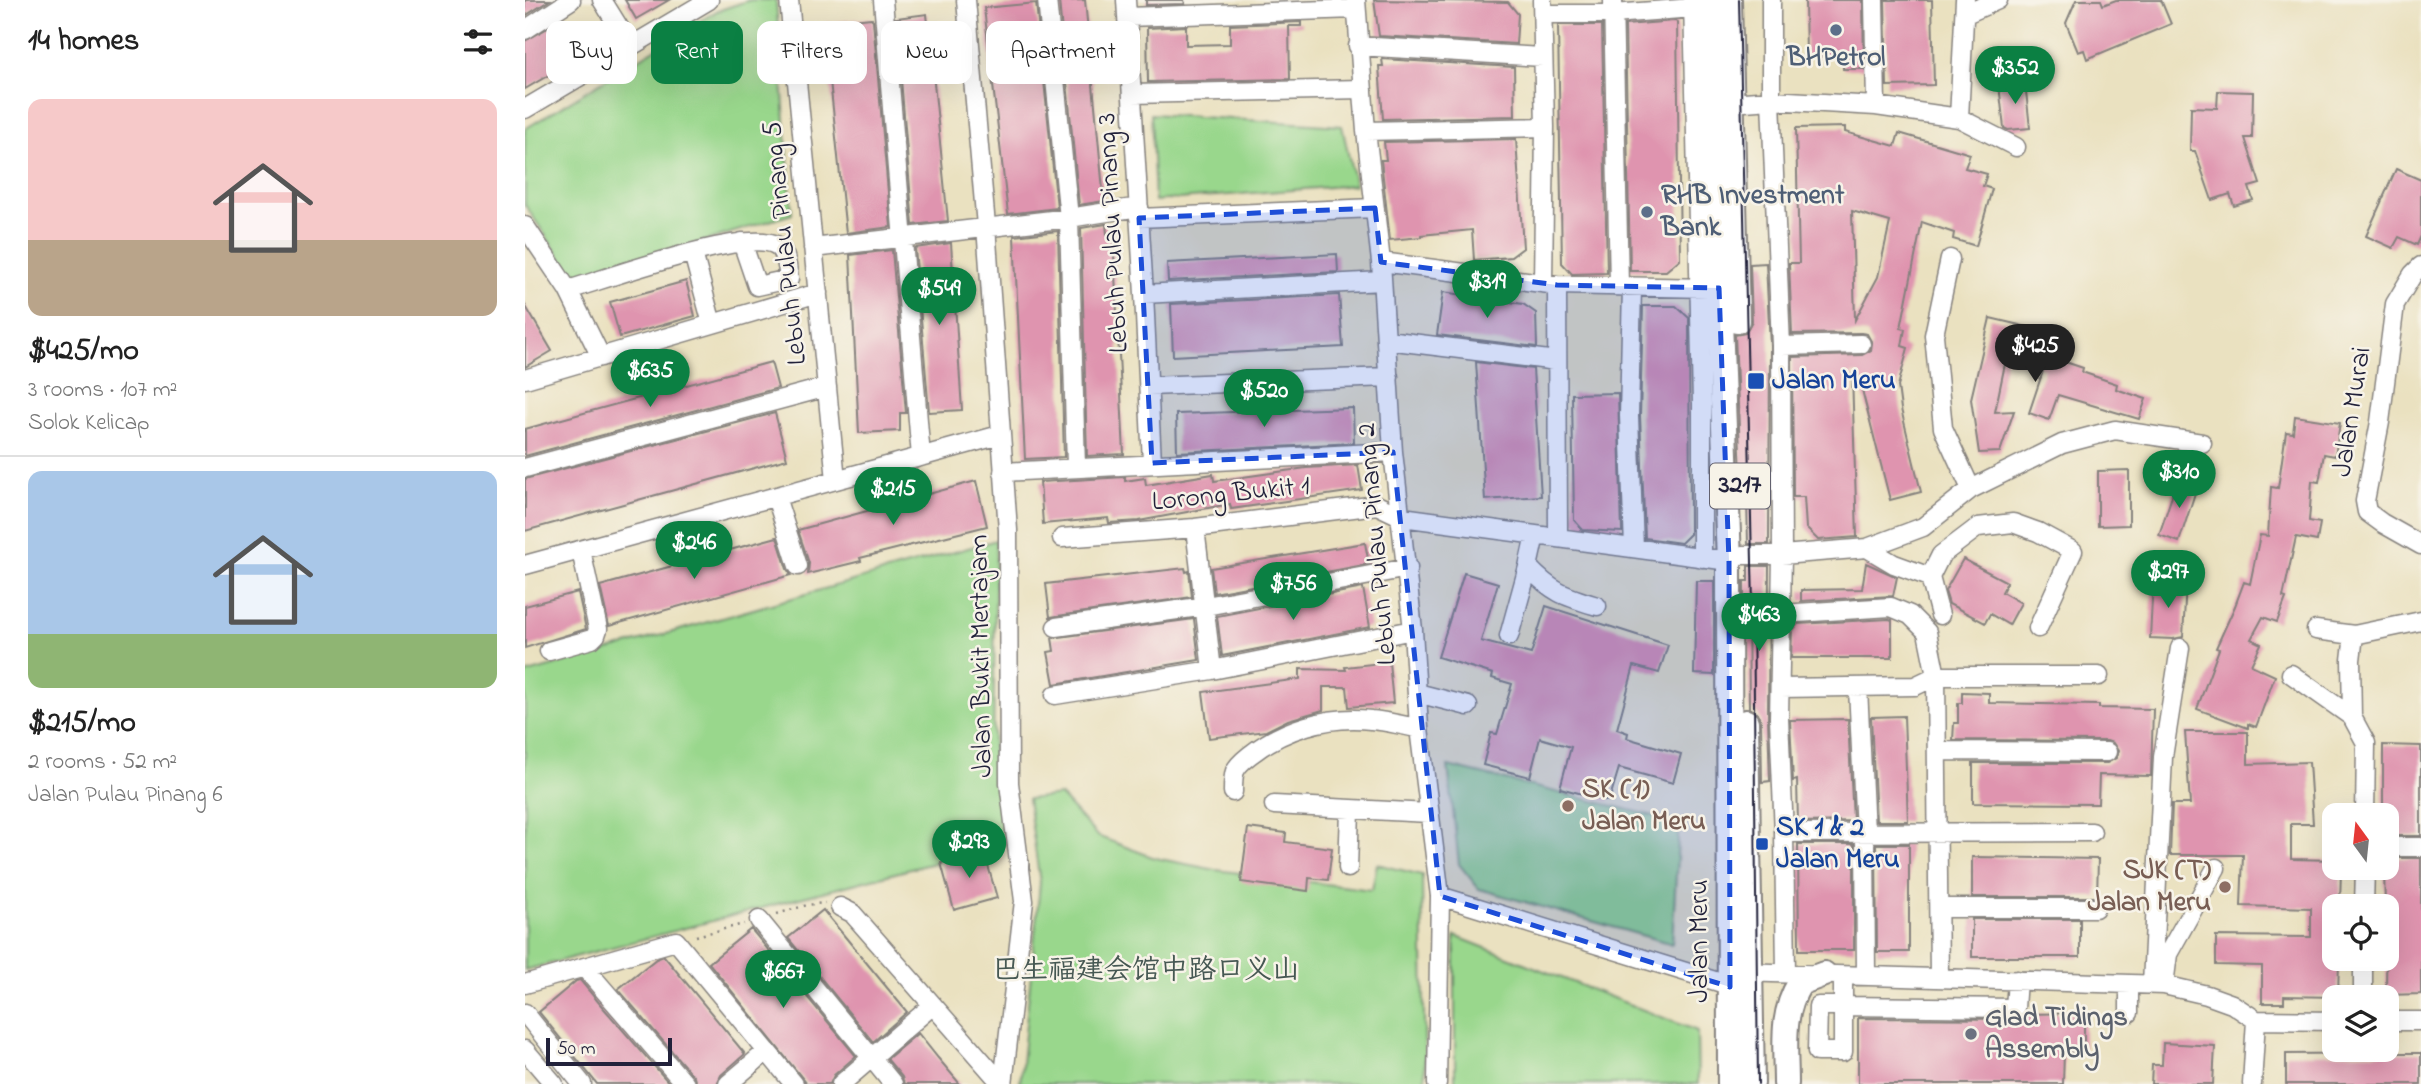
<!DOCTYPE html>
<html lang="en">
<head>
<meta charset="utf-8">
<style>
	:root { --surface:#fff; --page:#f6f6f6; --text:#222; --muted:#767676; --line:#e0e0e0; --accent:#0b8043 }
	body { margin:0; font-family:"Indie Flower","LXGW WenKai TC",sans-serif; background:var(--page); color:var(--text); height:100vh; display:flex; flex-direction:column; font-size:26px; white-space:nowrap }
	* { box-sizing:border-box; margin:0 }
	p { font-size:23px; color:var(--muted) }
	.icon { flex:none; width:38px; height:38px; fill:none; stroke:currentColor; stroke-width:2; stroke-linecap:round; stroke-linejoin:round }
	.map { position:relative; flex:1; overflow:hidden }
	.panel { display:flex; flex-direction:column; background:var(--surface); width:525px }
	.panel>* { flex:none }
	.top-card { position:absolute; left:21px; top:21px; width:665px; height:63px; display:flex; gap:14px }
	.needle { width:46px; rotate:345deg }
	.controls { position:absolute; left:1797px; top:803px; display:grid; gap:14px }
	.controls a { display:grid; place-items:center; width:77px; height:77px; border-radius:14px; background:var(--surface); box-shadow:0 7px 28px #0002; font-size:35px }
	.scale { position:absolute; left:21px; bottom:18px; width:126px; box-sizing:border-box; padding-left:7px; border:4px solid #22223b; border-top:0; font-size:19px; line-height:24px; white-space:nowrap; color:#22223b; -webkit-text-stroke:5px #f7f3e8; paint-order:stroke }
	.price { position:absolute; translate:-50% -60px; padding:0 16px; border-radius:24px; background:var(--accent); color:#fff; font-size:23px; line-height:46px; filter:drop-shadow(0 2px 4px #0008) }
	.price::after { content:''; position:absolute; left:50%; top:42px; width:21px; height:16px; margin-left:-10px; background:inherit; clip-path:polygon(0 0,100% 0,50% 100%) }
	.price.current { background:#222; color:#fff }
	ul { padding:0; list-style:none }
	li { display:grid; align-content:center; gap:14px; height:371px; padding:0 28px }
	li+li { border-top:2px solid var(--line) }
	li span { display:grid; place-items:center; height:217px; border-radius:14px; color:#555 }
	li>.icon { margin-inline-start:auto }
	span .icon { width:126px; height:126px; fill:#fffc; stroke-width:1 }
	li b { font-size:30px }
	h2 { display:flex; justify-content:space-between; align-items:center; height:84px; padding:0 28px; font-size:30px }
	.tag { padding:0 24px; border-radius:14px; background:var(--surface); box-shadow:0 7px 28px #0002; font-size:24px; line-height:63px }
	.tag.current { background:var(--accent); color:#fff }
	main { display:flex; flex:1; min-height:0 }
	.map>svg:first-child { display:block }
</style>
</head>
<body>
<main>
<section class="panel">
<h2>14 homes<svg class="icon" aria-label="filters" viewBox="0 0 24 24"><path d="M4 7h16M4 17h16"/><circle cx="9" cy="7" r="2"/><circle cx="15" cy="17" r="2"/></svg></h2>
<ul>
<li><span style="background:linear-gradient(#f6c9c9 65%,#b9a48a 0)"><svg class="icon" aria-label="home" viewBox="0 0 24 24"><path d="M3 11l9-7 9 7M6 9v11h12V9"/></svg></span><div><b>$425/mo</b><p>3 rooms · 107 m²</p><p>Solok Kelicap</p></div></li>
<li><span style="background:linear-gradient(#a9c7e8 75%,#8fb573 0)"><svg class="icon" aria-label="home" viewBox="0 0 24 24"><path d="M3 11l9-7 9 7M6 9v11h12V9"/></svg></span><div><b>$215/mo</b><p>2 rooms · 52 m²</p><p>Jalan Pulau Pinang 6</p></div></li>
</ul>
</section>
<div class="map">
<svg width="1896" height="1084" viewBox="0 0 1896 1084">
	<rect width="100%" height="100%" fill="#f7f3e8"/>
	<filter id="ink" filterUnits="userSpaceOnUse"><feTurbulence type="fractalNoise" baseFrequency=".0143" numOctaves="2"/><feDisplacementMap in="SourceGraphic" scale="14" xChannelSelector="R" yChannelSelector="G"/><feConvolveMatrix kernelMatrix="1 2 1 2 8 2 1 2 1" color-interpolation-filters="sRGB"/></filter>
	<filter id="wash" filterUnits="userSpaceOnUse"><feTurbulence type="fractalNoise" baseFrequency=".00686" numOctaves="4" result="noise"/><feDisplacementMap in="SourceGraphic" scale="28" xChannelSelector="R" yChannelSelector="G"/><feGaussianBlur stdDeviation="1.57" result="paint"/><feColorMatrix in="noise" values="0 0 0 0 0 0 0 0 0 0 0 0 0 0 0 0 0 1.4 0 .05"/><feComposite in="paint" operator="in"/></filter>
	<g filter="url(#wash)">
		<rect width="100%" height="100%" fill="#eae1c0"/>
		<path fill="#99d78c" stroke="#5e7c64" stroke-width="2" d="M225,0H251L267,214L51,281L0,205V129L192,11Z
			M626,114L817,126L830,185L630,201Z
			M471,540L468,753L481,844L0,970V674Z
			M923,766L1154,822L1147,944L954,889L934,864Z
			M535,795L572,836L630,858L691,870L847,890L852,864L897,875L900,1084H495L515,883L503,799Z
			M930,936L1172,1031L1173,1084H930Z"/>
		<g id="blocks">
			<path fill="#df94af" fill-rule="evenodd" d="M0,0H25L0,16Z
				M100,0H144L111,19Z
				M560,0L579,201L554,205L534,1Z
				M621,0H659L660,4L621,5Z
				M849,0L983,2L993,14L991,44L854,36Z
				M1280,0H1338L1339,69H1318V56L1281,57Z
				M1360,0H1407L1409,85L1362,86Z
				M1551,0H1576L1578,5L1591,0H1636L1646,24L1562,59L1559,50L1553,52L1541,23Z
				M511,3L532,208L483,214L459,8Z
				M402,14L423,221L388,225L371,18Z
				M346,18L348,20L366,227L321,233L299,23Z
				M35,21L56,56L0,89V41Z
				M1150,21L1152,22L1155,259L1141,271H1105L1100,25Z
				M776,22V26H764L765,79L623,82L622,28L661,26V45L705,44V25Z
				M1033,25H1077L1082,273L1047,274L1037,263Z
				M857,59L989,67L990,116L858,119L854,66H858Z
				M1500,82L1505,128L1483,130L1479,128L1474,85Z
				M1693,91L1728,92L1727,138H1720L1735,184L1724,187L1728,200L1709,206L1705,194L1687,200L1670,151H1665L1666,107L1692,108Z
				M1320,127V132L1370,146L1374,133L1445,154L1440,168L1462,174L1458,186L1467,189L1451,246L1428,239L1429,233L1397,222L1376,328L1380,329L1377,346L1383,348L1373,386L1376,409L1396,492L1365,500L1333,374H1327L1332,537L1293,540L1281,528L1279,497H1268L1267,357L1337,355L1346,350L1347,343L1342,334L1336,333L1267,334L1264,263H1274L1271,128ZM1327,211L1365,222L1353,277L1330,320Z
				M991,139L998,248L986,257L949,260L947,230L896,235V237L865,240L856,160H861L859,142Z
				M1871,169L1896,180V236L1892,245L1874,237L1868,248L1841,236Z
				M581,224L582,234H588L599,454L562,456L556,228Z
				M533,231L539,457L500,459L489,236Z
				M426,243L437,410L404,412L390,248Z
				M367,250L381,413H375V431L334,433L325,255Z
				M812,254L813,272L643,281L642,263Z
				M1241,263L1245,346L1244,544H1223L1222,498H1217L1210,335L1220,333L1227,321L1225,264Z
				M161,281L170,316L95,337L85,302Z
				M918,292L998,304L1011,313L1012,347L912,335Z
				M814,295L818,347L648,356L646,304Z
				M0,305L27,351L0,367Z
				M1118,306H1151L1164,318L1165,534L1156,543L1120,538L1115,416Z
				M1465,318L1516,330L1511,352L1558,368L1557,372L1592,384L1591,389L1621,399L1614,419L1533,395L1524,420L1504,413L1519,368L1481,359L1470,412L1489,411L1475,452L1454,453L1446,399Z
				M246,362L253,388L0,456V429Z
				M951,362L1008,369L1016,496L960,500Z
				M1093,393L1097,532L1058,530L1049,520L1047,394Z
				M828,408L829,443L652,452L651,414Z
				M250,413L262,459L0,531V479Z
				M1770,416L1815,423L1810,456L1799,454L1794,482L1787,481L1784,521L1795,523L1792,541L1771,537L1758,597L1761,598L1752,622L1738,617L1726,639L1736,644L1726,665L1750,676L1731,727L1723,724V728L1672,709L1694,649L1691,648L1710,606L1719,582L1725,584L1735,535L1743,536L1746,487L1753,488L1761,432L1768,433Z
				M833,465L837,490L706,509L705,504L614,521L584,523L583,518L518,524L515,482L600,477V481L620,478L621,485L688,474L689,481L781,468Z
				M1604,470V525L1573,526V471Z
				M1653,478L1673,484L1654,542L1634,535Z
				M451,481L462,526L335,558L336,561L283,574L284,563L273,530Z
				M252,537L262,569L266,575L84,626L75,586Z
				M840,543L844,564L689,593L686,568Z
				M1438,559L1482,582L1477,592L1496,603L1484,625L1465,614L1460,623L1424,604L1420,591Z
				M1341,563L1372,577L1368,596L1276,601V590L1337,589Z
				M1223,566H1244L1243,718L1245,781L1237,782L1236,721L1233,714L1224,708L1223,601H1219V581H1223Z
				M660,568L661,572L664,571L667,597L525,617L521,584Z
				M939,573L973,583L956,641L1006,654L1021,606L1143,645L1134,673L1109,666L1092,729L1103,733L1102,738L1156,754L1148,783L1094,768L1084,801L1035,788L1046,747L1015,738L1005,777L958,765L966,733L972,734L987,684L967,678L968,674L913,657Z
				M1171,581H1189V675L1169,674Z
				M1628,581L1661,583L1658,637L1648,639L1625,638Z
				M838,588L845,627L697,656L692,616Z
				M53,592L61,629L0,648V606Z
				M669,619L674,660L529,684L523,652L529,651L527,638Z
				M1364,619L1367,620V658H1266L1267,632L1273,624Z
				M864,662L868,703L824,707L822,687H798V710L763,720L741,731L684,738L678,692L775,679V669L821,670L820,667Z
				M1437,692L1464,693V703L1574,705V708L1628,709L1626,776L1574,775L1573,804L1448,803V763H1582L1591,758L1593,751L1588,743L1582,741L1428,740L1429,723H1433V703H1437Z
				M1379,716L1383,821H1351L1346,717Z
				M1323,719L1328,821L1273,822L1272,780L1268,781L1265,720Z
				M1660,732H1723V764L1784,762L1788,824H1766V859L1810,860V868H1816L1815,906H1810V959H1814L1813,997L1759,996V1003H1737V966L1691,965V936L1786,937V908L1716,906L1718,855H1645L1647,804H1665Z
				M1858,745L1896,746V836H1862V816H1858Z
				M723,828L761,833L760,842L807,848L803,880L784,878L783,891L716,882Z
				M1273,844H1329V950H1274Z
				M1351,844H1384V952H1352Z
				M459,851L472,898L429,910L416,863Z
				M1447,857L1573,859L1572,897H1447Z
				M1862,858H1896V994L1861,995L1862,906H1860L1859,870L1862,869Z
				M298,910L382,1012L348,1042L263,938Z
				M1447,919H1555V957H1447Z
				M226,929L331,1056L309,1075L305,1084H282L184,963Z
				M139,956L220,1054L196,1075L192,1084H171L169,1077L93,989L131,959Z
				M55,980L75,1004L145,1084H72L14,1012L51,981Z
				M1559,1013V1052H1539L1538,1084H1333V1018L1490,1019L1500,1014Z
				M393,1033L413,1058L435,1084H379L377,1077L362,1059Z
				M1638,1043L1690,1046L1688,1084H1626L1627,1065H1637Z
				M1867,1053H1896V1084H1761V1054Z"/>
		</g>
	</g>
	<g filter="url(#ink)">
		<use href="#blocks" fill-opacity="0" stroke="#86827e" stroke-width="2"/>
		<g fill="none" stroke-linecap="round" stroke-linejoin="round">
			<defs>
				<path id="minor" d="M77,0L105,45
					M264,0L311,480
					M358,0L396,457
					M441,0L461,226L483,530L484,783L499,901L478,1084
					M522,0L544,218L551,467
					M601,0L619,294L627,463
					M831,0L841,131L856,262L868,452L888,630L894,728L915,896L912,1084
					M1017,0L1020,127L1018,283
					M1088,0L1094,286
					M1168,0L1177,404V558
					M1246,0V100L1256,346L1257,555L1254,718L1259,833L1261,973
					M1349,0L1351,106
					M1018,14H1088L1169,8
					M1441,14L1473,0
					M602,17L831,9
					M0,30L46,0
					M833,46L1018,57
					M607,94L837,89
					M1206,103L1246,100L1351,106L1434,118L1491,147
					M0,109L184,0
					M1434,118L1440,0
					M841,131L1020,127
					M614,218L850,208
					M0,226L43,290L76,357
					M288,248L544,218L614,207
					M168,253L187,324
					M1425,259L1409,335L1418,428L1446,489
					M856,262L1032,285L1183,288
					M1896,266L1888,274L1870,304L1855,422L1840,501L1842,512L1857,523L1896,545
					M1032,285L1033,538
					M1107,287L1104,416L1109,548
					M43,290C81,279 221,228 251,245C262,251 262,267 264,279L232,286L217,242
					M619,294L857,281
					M862,340L1032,361
					M1256,346L1336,344
					M0,379L293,293
					M624,386L864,377
					M0,468L302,387
					M478,472L868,452
					M251,497L273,566
					M670,528L687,670
					M537,538L670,528L852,505L877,517L1204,561
					M1342,548L1369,564L1405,577
					M1217,555H1257L1342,548L1398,527L1446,489L1537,444L1590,430L1677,443
					M0,565L475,435
					M1003,567C1028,593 1039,596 1072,606
					M1256,614L1366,607L1385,615L1402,632L1411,676L1414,978
					M1415,615L1405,577L1416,555L1453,527L1488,523L1513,532L1548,551L1513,628
					M531,627L681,606L883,568
					M1791,630L1829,635
					M984,636L1003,567L1010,535
					M24,651L67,639L71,635L73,629L56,550
					M1766,674L1827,717L1841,743L1840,816
					M1256,688L1390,686L1411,676H1574
					M1333,688L1340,832L1341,976
					M892,693L943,706
					M530,695L687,670L888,630
					M1827,717L1826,660L1829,635L1896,621
					M1412,751L1582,752
					M708,792C708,786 708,776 710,771C713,764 720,759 725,755C758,729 803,715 846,720C862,721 878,726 894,728
					M749,805L904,813
					M1259,833L1567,832
					M1862,847H1896
					M823,868L825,811
					M915,896L1216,989
					M1839,906L1840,868
					M315,907L327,913L477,1084
					M1414,908H1570
					M234,920L368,1084
					M59,967L160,1084
					M1215,972L1639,985L1682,995L1707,1004L1731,1020L1810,1021
					M1318,976V1052H1292L1293,1006H1319L1490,1008L1492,980
					M0,984L151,941L269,1084
					M1627,984L1638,757L1655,648
					M1639,985L1643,954L1691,868
					M1838,998V959
					M0,1013L57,1084
					M1604,1013V984
					M1862,1021H1896
					M0,1050L29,1084
					M203,1084L242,1051
					M316,1084L408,1005
					M1727,1084L1731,1020"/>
				<path id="highway" d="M1183,0L1204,561L1205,1084
					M1204,0L1212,321
					M1221,722L1227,1084
					M1261,1084C1261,1047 1255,1015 1275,983L1299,974"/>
			</defs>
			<use href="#minor" stroke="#86827e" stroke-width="21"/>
			<use href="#highway" stroke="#86827e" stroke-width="28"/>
			<path stroke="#86827e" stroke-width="2.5" stroke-dasharray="2 5" stroke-linecap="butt" d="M252,914L282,905L300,903
				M171,936L219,924"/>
			<use href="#minor" stroke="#fff" stroke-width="18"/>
			<use href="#highway" stroke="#fff" stroke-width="24"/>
			<path stroke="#22223b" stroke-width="2" d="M1214,0L1228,605L1233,1084"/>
		</g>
	</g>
	<path fill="#1d4ed8" fill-opacity="0.2" stroke="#1d4ed8" stroke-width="5" stroke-dasharray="14 9" stroke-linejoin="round" d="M850,208L856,262L1032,285L1194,288L1204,561L1205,987L915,896L868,452L627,463L614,218Z"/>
	<g fill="#5c6f8a" stroke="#f7f3e8" stroke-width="2.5">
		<circle cx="1311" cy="30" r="7"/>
		<circle cx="1122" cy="212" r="7"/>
	</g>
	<g fill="#1a4fb4" stroke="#f7f3e8" stroke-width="2.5">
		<rect x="1222" y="372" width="18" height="18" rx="3.5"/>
		<rect x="1230" y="837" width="14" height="14" rx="3.5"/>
	</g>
	<g fill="#8d6e63" stroke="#f7f3e8" stroke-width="2.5">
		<circle cx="1043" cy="806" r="7"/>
		<circle cx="1700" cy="887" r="7"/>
	</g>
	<circle fill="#6b7280" stroke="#f7f3e8" stroke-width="2.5" cx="1446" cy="1034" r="7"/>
	<g text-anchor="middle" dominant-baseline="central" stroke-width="5" stroke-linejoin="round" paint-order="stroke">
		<rect fill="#f7f3e8" stroke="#62616f" stroke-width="2" x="1185" y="463.5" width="60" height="45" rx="5"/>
		<g font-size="26" font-weight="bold" fill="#22223b">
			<text x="1215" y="486">3217</text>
		</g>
		<g font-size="28" font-weight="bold" fill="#4e5e75" stroke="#f7f3e8">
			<text x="1311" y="58">BHPetrol</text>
			<text x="1136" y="196" text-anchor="start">RHB Investment<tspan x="1136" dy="32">Bank</tspan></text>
		</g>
		<g font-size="28" fill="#22223b" stroke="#f7f3e8">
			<text transform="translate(589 233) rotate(-93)">Lebuh Pulau Pinang 3</text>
			<text transform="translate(261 243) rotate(-96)">Lebuh Pulau Pinang 5</text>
			<text transform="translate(1828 412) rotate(-81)">Jalan Murai</text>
			<text transform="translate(706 495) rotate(-6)">Lorong Bukit 1</text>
			<text transform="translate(853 544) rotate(-95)">Lebuh Pulau Pinang 2</text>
			<text transform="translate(457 656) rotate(-91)">Jalan Bukit Mertajam</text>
			<text transform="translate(1175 941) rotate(-90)">Jalan Meru</text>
		</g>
		<g font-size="28" font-weight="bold" fill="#164399" stroke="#f7f3e8" text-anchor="start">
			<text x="1247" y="381">Jalan Meru</text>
			<text x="1251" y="828">SK 1 &amp; 2<tspan x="1251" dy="32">Jalan Meru</tspan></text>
		</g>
		<g font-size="28" font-weight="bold" fill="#785e54" stroke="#f7f3e8" text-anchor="start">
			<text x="1057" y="790">SK (1)<tspan x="1057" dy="32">Jalan Meru</tspan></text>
			<text x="1686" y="871" text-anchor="end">SJK (T)<tspan x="1686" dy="32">Jalan Meru</tspan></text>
		</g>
		<g font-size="28" fill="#465853" stroke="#f7f3e8">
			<text x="621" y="971">巴生福建会馆中路口义山</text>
		</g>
		<g font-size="28" font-weight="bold" fill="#5b616d" stroke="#f7f3e8" text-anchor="start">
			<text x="1460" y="1018">Glad Tidings<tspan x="1460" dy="32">Assembly</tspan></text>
		</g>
	</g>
</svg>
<div class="controls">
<a><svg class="needle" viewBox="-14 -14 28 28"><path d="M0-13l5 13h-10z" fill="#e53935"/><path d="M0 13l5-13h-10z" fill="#767676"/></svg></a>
<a><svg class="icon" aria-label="locate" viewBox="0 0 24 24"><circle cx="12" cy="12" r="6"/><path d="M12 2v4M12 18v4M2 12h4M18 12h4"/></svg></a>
<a><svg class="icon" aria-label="layers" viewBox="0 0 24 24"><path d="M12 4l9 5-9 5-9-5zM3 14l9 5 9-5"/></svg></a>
</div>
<div class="scale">50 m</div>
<b class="price" style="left:1490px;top:106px">$352</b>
<b class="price" style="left:962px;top:320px">$319</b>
<b class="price" style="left:414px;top:327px">$549</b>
<b class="price current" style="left:1510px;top:384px">$425</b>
<b class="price" style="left:125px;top:409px">$635</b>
<b class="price" style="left:739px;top:429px">$520</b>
<b class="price" style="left:1654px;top:510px">$310</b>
<b class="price" style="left:368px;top:527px">$215</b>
<b class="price" style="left:169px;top:581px">$246</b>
<b class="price" style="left:1643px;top:610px">$297</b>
<b class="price" style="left:768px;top:622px">$756</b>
<b class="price" style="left:1234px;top:653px">$463</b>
<b class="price" style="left:444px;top:880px">$293</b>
<b class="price" style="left:258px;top:1010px">$667</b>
<div class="top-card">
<a class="tag">Buy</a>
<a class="tag current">Rent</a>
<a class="tag">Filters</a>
<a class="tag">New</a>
<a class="tag">Apartment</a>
</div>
</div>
</main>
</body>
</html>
